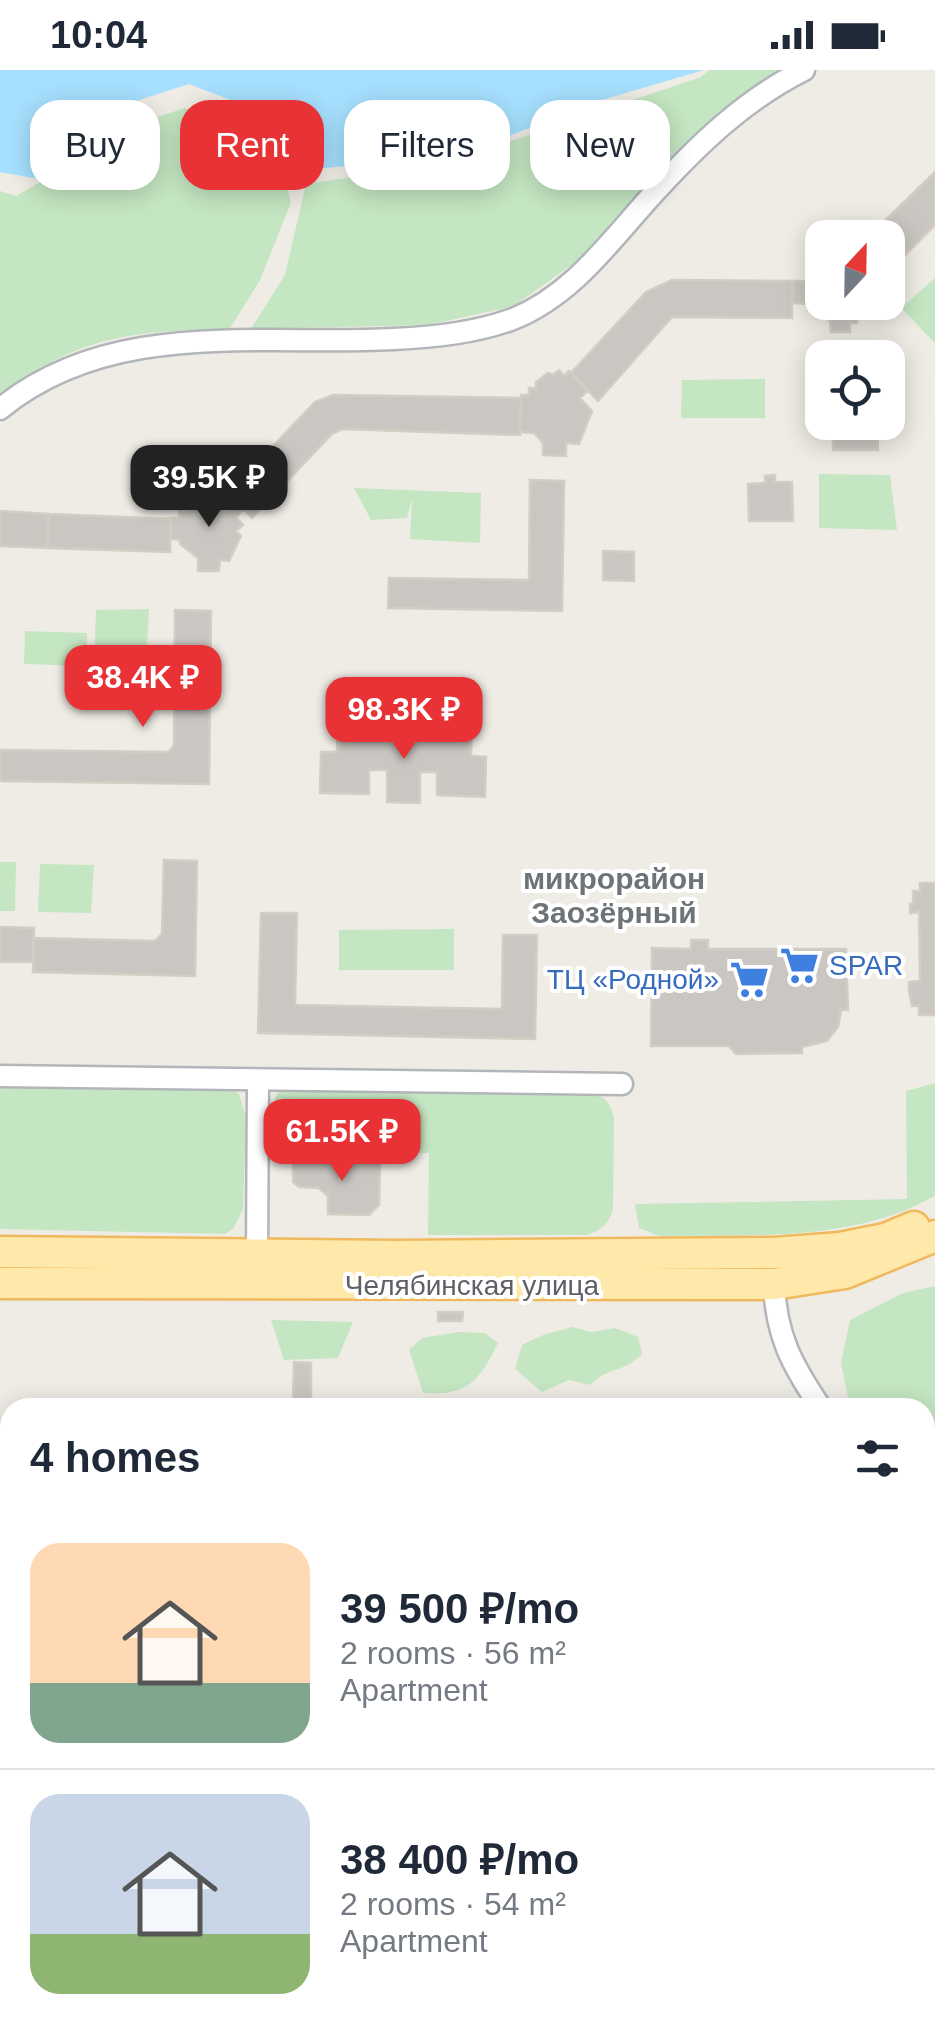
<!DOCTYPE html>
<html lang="en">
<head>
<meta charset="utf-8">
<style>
	:root { --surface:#fff; --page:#f2f2f3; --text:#1f2937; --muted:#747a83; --line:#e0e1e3; --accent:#e83235 }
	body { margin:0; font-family:Helvetica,sans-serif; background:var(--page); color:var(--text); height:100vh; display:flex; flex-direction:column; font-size:38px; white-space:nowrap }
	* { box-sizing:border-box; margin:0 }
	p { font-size:32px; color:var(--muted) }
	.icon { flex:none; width:55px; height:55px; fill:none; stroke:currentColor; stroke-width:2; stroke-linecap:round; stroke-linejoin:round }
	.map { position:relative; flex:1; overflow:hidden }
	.details { position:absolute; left:0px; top:1328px; width:935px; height:642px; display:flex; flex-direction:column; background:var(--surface); border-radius:30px 30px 0 0; box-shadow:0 5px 25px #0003 }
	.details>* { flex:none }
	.hud { position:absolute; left:30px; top:30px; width:875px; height:90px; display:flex; gap:20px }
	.needle { width:65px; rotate:22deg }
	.controls { position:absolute; left:805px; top:150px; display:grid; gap:20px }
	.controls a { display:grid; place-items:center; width:100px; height:100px; border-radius:20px; background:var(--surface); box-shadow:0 5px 25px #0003; font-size:50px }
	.price { position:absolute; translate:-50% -85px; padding:0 22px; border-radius:20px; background:var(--accent); color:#fff; font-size:32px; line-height:65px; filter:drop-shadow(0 2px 5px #0008) }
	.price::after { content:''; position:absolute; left:50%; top:60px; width:30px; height:22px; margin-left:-15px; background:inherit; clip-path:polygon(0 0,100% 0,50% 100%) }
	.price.selected { background:#222; color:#fff }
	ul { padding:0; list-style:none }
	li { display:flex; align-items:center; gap:30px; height:250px; padding:0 30px }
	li+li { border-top:2px solid var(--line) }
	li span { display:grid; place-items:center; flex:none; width:280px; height:200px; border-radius:30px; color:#555 }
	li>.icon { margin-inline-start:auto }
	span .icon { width:120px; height:120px; fill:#fffc; stroke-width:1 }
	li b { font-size:42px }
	h2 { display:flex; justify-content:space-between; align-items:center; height:120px; padding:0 30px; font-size:42px }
	.chip { padding:0 35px; border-radius:30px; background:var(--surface); box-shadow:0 5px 25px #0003; font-size:35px; line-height:90px }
	.chip.selected { background:var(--accent); color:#fff }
	.status { display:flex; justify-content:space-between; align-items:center; height:70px; padding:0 50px; background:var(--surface); direction:ltr }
	.status svg { height:28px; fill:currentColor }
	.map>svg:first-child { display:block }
</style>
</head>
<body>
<div class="status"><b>10:04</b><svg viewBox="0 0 49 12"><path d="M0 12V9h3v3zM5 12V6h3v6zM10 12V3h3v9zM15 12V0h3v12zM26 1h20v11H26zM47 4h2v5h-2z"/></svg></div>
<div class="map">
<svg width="935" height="1968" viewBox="0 0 935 1968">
	<rect width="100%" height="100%" fill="#efece5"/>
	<path fill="#c5e6c2" d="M709,0H788L599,175L514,236L428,255L251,259L285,205L306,114L443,94L701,7Z
		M185,38L248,61L282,96L291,133L260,210L229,260C132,260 80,266 0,324V121L16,126L73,93L117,60Z
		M935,208V273L901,238Z
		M765,309V348H681L682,310Z
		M819,404L890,405L897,460L819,458Z
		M354,418L481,423L480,473L410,469L412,429L407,448L371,450Z
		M149,539L144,633L93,629L96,540Z
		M25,561L87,563L86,596L24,594Z
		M0,792H16L15,841H0Z
		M40,794L94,795L91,843L38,842Z
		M454,859V900H339V860Z
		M935,1013V1126C850,1173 753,1164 659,1166L639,1158L635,1134L907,1129L906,1021Z
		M0,1014L230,1019L239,1024L246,1047L243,1139L234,1158L225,1164L0,1159Z
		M281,1019L595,1024C608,1029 611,1035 614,1049L613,1140C608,1154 602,1160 587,1165H428L429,1083L384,1082L383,1091L280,1089L274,1084L275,1027Z
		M935,1216V1419L925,1410V1338L850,1337L841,1293L850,1250L903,1223Z
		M271,1250L353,1252L338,1288L284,1290Z
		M572,1257L591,1262L615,1258L638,1267L642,1284C620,1305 610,1295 590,1315L569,1310L542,1322L515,1299L522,1275L543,1265Z
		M459,1262L485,1263L498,1273C479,1312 467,1326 423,1323L409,1280L422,1268Z"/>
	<path fill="#a6e0fe" d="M0,0H704L602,30L488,74L443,87L304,100L246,36L189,14L96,44L39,109L0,102Z
		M10,1810V1960H230L241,1968H0V1822Z"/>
	<path fill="#cac7c2" stroke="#d4cdc3" stroke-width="2.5" d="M935,102V155L888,202V168H867Z
		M822,197V232H868L864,243L857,244V253H850V262H831L830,251L818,240H812V234L792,233V211H812V206H819V199Z
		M672,210L792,211V248L672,247L598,331L571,303L646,222Z
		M559,300L564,306L569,301L588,320L580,328L592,341L579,374L566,373V386L543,385V373L534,363L520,362L521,325H529V318H536V312L548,303L553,305Z
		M333,325L521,328L520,365L343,359L333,363L252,448L228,423L315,332Z
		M833,352H877L878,380H833Z
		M775,405V412H792L793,451H749L748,414L765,413V406Z
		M530,410L564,411L562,541L388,538L389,508L529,510Z
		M228,423L243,440L236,447L243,455L236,461L241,466L229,491L220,490L219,501H198V488L180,474V470L171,469V448H179V441H186V432L203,425L209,432L215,426L219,431Z
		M0,441L49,444L47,478L0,476Z
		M49,444L171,449L170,482L47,478Z
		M603,481L634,482V511L603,510Z
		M175,540L211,541L209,714L0,711V680L169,682L174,675Z
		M338,646L369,647V668L439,670L440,647L472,648L471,686L486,687L485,727L437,725V702H420V733L387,732V700H369V724L320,723L321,682H337Z
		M164,790L197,791L195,906L33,902L34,868L155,871L162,864Z
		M920,813H935V945H919V936H912L909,921V912L920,911L919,842L910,843V834H913V821H920Z
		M261,843H297L295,935L502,939L503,865H537L535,969L258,963Z
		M0,857L34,858L33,892H0Z
		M691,870H708V879H846L848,940H841L838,957L827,971L802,977V983L736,984L729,976H651L652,878L691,879Z
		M293,1091L380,1092L379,1135L369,1145L328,1144V1126L319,1118L299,1117L293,1112Z
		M438,1242H463L462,1251H438Z
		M294,1292L311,1293V1332H293Z
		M935,1543V1570L925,1578V1551Z
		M935,1591V1643L925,1651V1599Z
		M935,1661V1710L925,1719V1670Z
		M935,1742V1788L925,1797V1751Z
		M935,1813V1862L925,1871V1821Z
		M935,1885V1933L925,1942V1894Z
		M315,1960H365L355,1968H305Z
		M404,1960H455L446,1968H395Z
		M487,1960H515L522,1968H478Z
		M584,1960H644L635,1968H581L579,1965Z
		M679,1960H732L723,1968H669Z"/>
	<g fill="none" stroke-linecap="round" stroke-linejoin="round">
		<defs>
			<path id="minor" d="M0,339C111,248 260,276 394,269C434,267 475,263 513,249C573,225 611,170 653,124C698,75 744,30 804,0
				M0,1006L622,1014
				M257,1185L258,1011
				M774,1214C776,1266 792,1295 821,1338
				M925,1436L935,1445"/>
			<path id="primary" d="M0,1182L396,1186L774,1183L840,1178L885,1169L914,1157
				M0,1213L774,1214L845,1203L935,1166"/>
		</defs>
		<use href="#minor" stroke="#b2b6ba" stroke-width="25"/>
		<use href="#primary" stroke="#f0b95d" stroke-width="35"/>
		<use href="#minor" stroke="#fff" stroke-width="20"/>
		<use href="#primary" stroke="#fee9ab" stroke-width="30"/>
	</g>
	<defs>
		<symbol id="supermarket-bare" viewBox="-9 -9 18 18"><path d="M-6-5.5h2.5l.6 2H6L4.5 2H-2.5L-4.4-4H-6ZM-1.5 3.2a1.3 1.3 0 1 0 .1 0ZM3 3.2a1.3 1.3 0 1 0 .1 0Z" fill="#3f7fe0" stroke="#fff" stroke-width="2.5" paint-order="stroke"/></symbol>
	</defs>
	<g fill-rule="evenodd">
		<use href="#supermarket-bare" x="772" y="868" width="55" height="55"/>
		<use href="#supermarket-bare" x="722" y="882" width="55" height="55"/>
	</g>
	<g text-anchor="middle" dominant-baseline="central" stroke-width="8" stroke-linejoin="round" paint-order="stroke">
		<g font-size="28" fill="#366cbe" stroke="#fff" text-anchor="start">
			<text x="829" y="895">SPAR</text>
			<text x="719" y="909" text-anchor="end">ТЦ «Родной»</text>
		</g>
		<g font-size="28" fill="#5d6165" stroke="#fff">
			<text x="472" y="1215">Челябинская улица</text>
		</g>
		<g font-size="30" font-weight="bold" fill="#6e7377" stroke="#fff">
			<text x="614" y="808">микрорайон<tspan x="614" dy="34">Заозёрный</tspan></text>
		</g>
	</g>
</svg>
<div class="controls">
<a><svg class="needle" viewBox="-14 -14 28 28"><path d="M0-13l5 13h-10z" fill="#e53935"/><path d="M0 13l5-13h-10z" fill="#747a83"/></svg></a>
<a><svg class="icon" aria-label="locate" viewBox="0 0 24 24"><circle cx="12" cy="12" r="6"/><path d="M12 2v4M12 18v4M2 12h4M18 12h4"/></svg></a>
</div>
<b class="price selected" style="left:209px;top:460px">39.5K ₽</b>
<b class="price" style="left:143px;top:660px">38.4K ₽</b>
<b class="price" style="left:404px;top:692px">98.3K ₽</b>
<b class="price" style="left:342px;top:1114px">61.5K ₽</b>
<div class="hud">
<a class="chip">Buy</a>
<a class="chip selected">Rent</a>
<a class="chip">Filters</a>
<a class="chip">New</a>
</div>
<section class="details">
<h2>4 homes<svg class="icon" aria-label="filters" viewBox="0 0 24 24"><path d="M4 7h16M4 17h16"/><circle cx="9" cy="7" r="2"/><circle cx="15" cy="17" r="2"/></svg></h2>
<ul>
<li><span style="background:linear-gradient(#ffd9b3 70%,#7fa58c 0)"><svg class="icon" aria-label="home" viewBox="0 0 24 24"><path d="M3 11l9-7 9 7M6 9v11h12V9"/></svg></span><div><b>39 500 ₽/mo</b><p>2 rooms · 56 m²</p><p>Apartment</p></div></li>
<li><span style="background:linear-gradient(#c9d6e8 70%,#8fb573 0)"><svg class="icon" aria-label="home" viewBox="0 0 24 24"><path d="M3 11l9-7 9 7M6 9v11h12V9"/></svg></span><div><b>38 400 ₽/mo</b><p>2 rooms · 54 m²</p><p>Apartment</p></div></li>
</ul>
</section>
</div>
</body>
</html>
